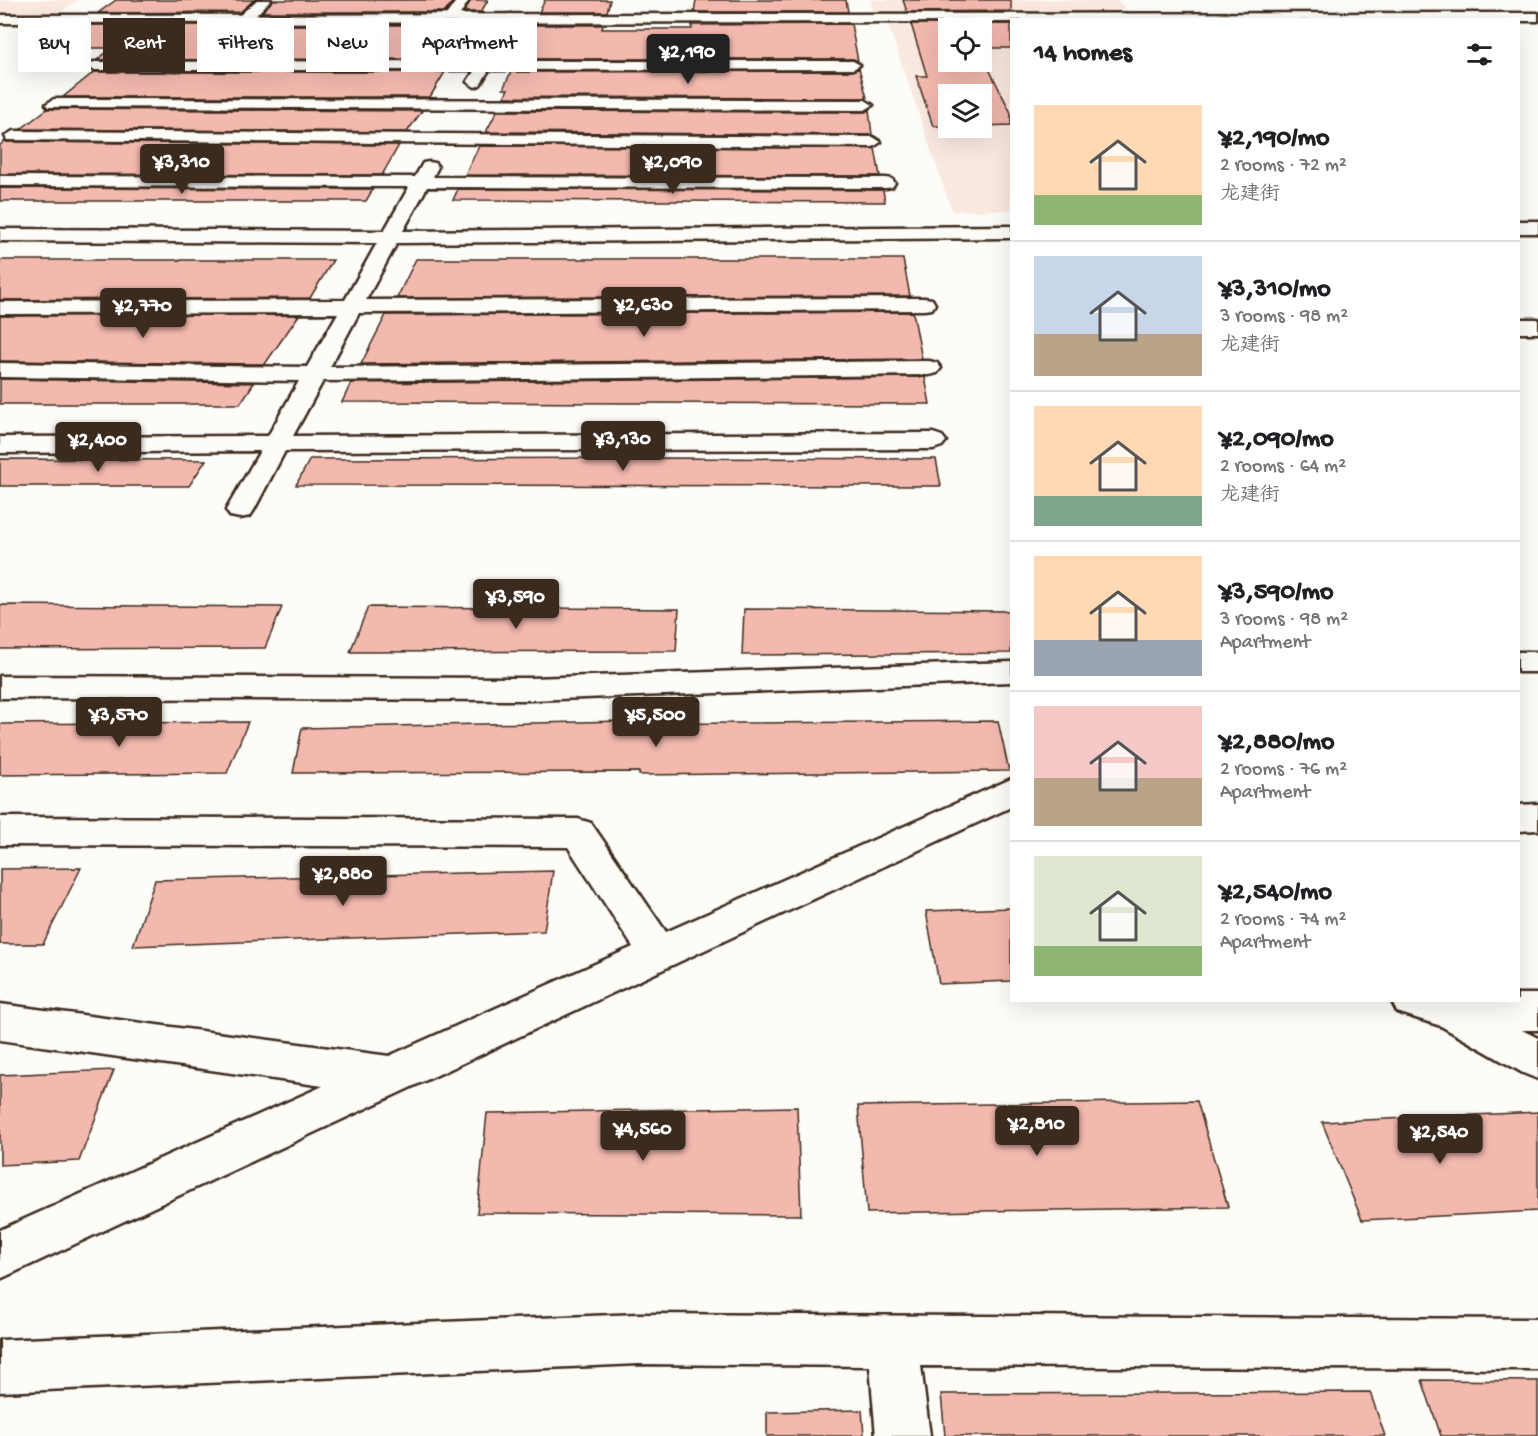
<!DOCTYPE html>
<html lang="en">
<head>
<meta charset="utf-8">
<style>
	:root { --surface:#fff; --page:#f2f2f2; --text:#202124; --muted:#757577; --line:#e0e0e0; --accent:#3b2a1e }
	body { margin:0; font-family:"Gochi Hand","LXGW WenKai TC",sans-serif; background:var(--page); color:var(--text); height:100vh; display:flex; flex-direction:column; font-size:22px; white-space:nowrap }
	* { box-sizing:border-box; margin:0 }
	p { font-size:20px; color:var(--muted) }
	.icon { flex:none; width:33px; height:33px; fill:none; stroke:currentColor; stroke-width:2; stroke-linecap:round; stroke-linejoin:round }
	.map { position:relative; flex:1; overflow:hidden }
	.sheet { position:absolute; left:1010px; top:18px; width:510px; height:984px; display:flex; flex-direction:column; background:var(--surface); border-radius:0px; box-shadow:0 6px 24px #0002 }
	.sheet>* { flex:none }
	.top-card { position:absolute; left:18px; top:18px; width:570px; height:54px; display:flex; gap:12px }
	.fabs { position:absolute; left:938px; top:18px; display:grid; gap:12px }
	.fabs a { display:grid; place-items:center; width:54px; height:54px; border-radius:0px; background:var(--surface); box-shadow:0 6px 24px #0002; font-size:30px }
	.price { position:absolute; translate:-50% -51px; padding:0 14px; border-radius:6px; background:var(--accent); color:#fff; font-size:20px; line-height:39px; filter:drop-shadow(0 2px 3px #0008) }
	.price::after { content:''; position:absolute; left:50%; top:36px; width:18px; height:14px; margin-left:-9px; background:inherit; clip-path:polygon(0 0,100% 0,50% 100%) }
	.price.selected { background:#222; color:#fff }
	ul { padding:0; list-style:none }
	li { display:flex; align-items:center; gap:18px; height:150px; padding:0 24px }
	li+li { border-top:2px solid var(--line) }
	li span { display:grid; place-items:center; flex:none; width:168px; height:120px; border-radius:0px; color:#555 }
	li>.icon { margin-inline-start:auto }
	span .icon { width:72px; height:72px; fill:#fffc; stroke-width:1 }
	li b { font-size:26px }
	h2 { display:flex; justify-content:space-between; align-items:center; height:72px; padding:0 24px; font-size:26px }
	.chip { padding:0 21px; border-radius:0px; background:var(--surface); box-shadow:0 6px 24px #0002; font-size:21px; line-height:54px }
	.chip.selected { background:var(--accent); color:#fff }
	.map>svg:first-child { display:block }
</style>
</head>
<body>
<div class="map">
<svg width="1538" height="1436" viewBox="0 0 1538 1436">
	<rect width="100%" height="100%" fill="#fdfcf7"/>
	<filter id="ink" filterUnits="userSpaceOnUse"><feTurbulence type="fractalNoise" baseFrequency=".0167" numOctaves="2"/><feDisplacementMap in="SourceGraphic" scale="12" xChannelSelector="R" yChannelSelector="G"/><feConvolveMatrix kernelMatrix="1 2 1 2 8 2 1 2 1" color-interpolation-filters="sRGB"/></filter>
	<g filter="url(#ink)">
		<path fill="#fae8e1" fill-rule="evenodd" d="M0,0H78L59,13H0Z
			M870,0H1117L1131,16L875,17Z
			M1011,20V210L952,211L887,21ZM948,28H981V62H948ZM948,94H981V128H948Z"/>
		<path fill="#f3b9af" stroke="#3b2a1e" stroke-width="1.5" d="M116,0H254L240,12L98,13Z
			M273,0H454L445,12H262Z
			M471,0H488L481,12H464Z
			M545,0H610L607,12H539Z
			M696,0H846L848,12H694Z
			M903,0H1011V11L907,12Z
			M851,24L858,61L853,59H518L532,25H603L602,29H692V25Z
			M911,24H1011V48H981V28H948V62H981V53L1011,113V125L981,126V94H948V126H933L916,76H927Z
			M80,25H474L453,59L97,60L112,48H47Z
			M859,68L867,98L504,97L508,89H503L511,72L853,71Z
			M94,72H445L430,97H63Z
			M47,109H48L422,111L407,132L21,129Z
			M869,110L872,135L486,132L497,111L865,112Z
			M5,141L7,142L399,145L382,175L0,174V145Z
			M479,146L875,148L880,176L465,175Z
			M0,188L373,189L366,201H0Z
			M458,189L883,190L885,202L453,200Z
			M416,259H903L910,296L397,298Z
			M0,260H333L310,298L0,300Z
			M913,312L922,359L361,364L386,315Z
			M299,315L265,364L0,361V316Z
			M925,377L930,404L342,402L351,383Z
			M0,379L254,383L240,404H0Z
			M647,458L936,459L941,486L296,485L310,459Z
			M0,459L206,460L189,486H0Z
			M0,605L282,607L265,648L0,649Z
			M368,607L679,609L676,651L350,652Z
			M744,609L1011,611V653L742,655Z
			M624,721V724L998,721L1009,771L639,775V772L293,773L302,728Z
			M248,722L227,773L0,775V724Z
			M81,868L43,944H0V869Z
			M553,871L544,931L133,946L155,880Z
			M1011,908V981L939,984L926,911Z
			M114,1070L79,1161L0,1165V1075Z
			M1197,1101L1228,1207L867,1213L858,1106Z
			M797,1107L801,1215L477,1213L487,1113Z
			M1538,1112V1211L1362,1220L1322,1122Z
			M1422,1380L1538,1381V1436H1441Z
			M1370,1392L1385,1436H945L941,1394Z
			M862,1410L864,1436H767V1412Z"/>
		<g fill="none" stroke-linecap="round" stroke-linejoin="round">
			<defs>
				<path id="street" d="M257,0H271L250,21H240L238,18L240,15Z
					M457,0H469L456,21H446L444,18Z
					M511,14L518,18L494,61H853L860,65L853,69L489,70L480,85L475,87L467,82L475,70H94L87,66L94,62L480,61L504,18Z
					M54,99L865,100L873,105L865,110L48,107L46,104Z
					M13,131L873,137L881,142L873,147L7,140L5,136Z
					M429,162L435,163L438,167L433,177L886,178L892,179L895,183L892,187L886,188L427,187L403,231L1011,226V238L397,243L366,300L924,298L932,299L935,304L932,309L924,310L359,313L330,367L929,361L937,363L941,368L937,373L929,375L323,381L293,436L933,433L942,436L946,441L942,446L933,449L285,451L254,510L250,516L240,518L230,516L226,510L260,451L0,453V437L268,436L299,381L0,377V363L307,367L338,313L0,314V302L345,300L377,243L0,241V229L384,231L409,187L0,186V176L415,177L423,163Z
					M1518,221H1538V233H1518Z
					M1518,319H1538V333H1518Z
					M1518,652H1538V672H1518Z
					M1011,662V682L531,700L0,698V676L531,678Z
					M1011,779V807L0,1279V1230L323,1086L0,1040V1004L389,1056L633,947L568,847L0,845V817L578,819L591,823L666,932Z
					M1538,804V830L1518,831V805Z
					M1518,994H1538V1030H1522L1538,1038V1079L1523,1073L1441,1026L1397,1012L1391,1000H1518Z
					M639,1314L1538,1319V1369L921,1366L930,1436H876L870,1366L639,1364L0,1392V1340Z"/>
				<path id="secondary" d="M1538,13V21L1011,20V22L0,23V15Z"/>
			</defs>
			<use href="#street" stroke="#3b2a1e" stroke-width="5"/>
			<use href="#secondary" stroke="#3b2a1e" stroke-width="5"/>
			<use href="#street" fill="#fdfcf7" fill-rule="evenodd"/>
			<use href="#secondary" fill="#fdfcf7" fill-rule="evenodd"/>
		</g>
	</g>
</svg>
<div class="fabs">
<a><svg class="icon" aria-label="locate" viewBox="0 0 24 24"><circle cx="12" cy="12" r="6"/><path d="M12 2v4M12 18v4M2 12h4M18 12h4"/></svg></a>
<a><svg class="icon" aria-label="layers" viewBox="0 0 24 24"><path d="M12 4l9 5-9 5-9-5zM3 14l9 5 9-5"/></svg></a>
</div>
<b class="price selected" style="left:688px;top:85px">¥2,190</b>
<b class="price" style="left:182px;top:195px">¥3,310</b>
<b class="price" style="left:673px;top:195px">¥2,090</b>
<b class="price" style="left:644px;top:338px">¥2,630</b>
<b class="price" style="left:143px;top:339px">¥2,770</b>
<b class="price" style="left:623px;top:472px">¥3,130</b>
<b class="price" style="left:98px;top:473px">¥2,400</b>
<b class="price" style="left:516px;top:630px">¥3,590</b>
<b class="price" style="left:119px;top:748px">¥3,570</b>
<b class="price" style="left:656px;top:748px">¥5,500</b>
<b class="price" style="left:343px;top:907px">¥2,880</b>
<b class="price" style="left:1037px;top:1157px">¥2,810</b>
<b class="price" style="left:643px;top:1162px">¥4,560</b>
<b class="price" style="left:1440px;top:1165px">¥2,540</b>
<div class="top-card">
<a class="chip">Buy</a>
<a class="chip selected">Rent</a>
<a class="chip">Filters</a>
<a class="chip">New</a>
<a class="chip">Apartment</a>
</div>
<section class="sheet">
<h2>14 homes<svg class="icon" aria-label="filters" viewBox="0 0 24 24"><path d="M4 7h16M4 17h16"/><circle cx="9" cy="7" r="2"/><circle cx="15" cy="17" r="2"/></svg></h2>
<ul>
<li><span style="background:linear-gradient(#ffd9b3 75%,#8fb573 0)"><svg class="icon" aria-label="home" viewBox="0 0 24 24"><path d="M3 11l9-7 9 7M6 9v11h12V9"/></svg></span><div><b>¥2,190/mo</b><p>2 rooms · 72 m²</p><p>龙建街</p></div></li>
<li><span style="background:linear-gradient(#c9d6e8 65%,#b9a48a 0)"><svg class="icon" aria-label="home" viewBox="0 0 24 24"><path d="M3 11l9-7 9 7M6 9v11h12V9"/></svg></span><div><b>¥3,310/mo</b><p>3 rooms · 98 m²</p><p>龙建街</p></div></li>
<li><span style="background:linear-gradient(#ffd9b3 75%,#7fa58c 0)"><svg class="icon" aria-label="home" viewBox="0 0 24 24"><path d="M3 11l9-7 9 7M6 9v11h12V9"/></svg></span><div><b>¥2,090/mo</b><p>2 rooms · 64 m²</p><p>龙建街</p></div></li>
<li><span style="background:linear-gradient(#ffd9b3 70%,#9aa5b1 0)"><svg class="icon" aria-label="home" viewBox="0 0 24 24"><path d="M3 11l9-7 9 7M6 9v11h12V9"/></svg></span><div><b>¥3,590/mo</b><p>3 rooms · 98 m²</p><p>Apartment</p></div></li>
<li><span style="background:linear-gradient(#f6c9c9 60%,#b9a48a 0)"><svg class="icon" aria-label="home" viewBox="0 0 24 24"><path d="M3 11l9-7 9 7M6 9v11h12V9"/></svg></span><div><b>¥2,880/mo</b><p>2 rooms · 76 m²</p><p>Apartment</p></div></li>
<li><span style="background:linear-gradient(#dfe7d0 75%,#8fb573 0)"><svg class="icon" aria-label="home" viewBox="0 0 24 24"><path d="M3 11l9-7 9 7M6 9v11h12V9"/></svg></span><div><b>¥2,540/mo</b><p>2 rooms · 74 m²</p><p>Apartment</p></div></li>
</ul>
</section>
</div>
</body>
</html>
